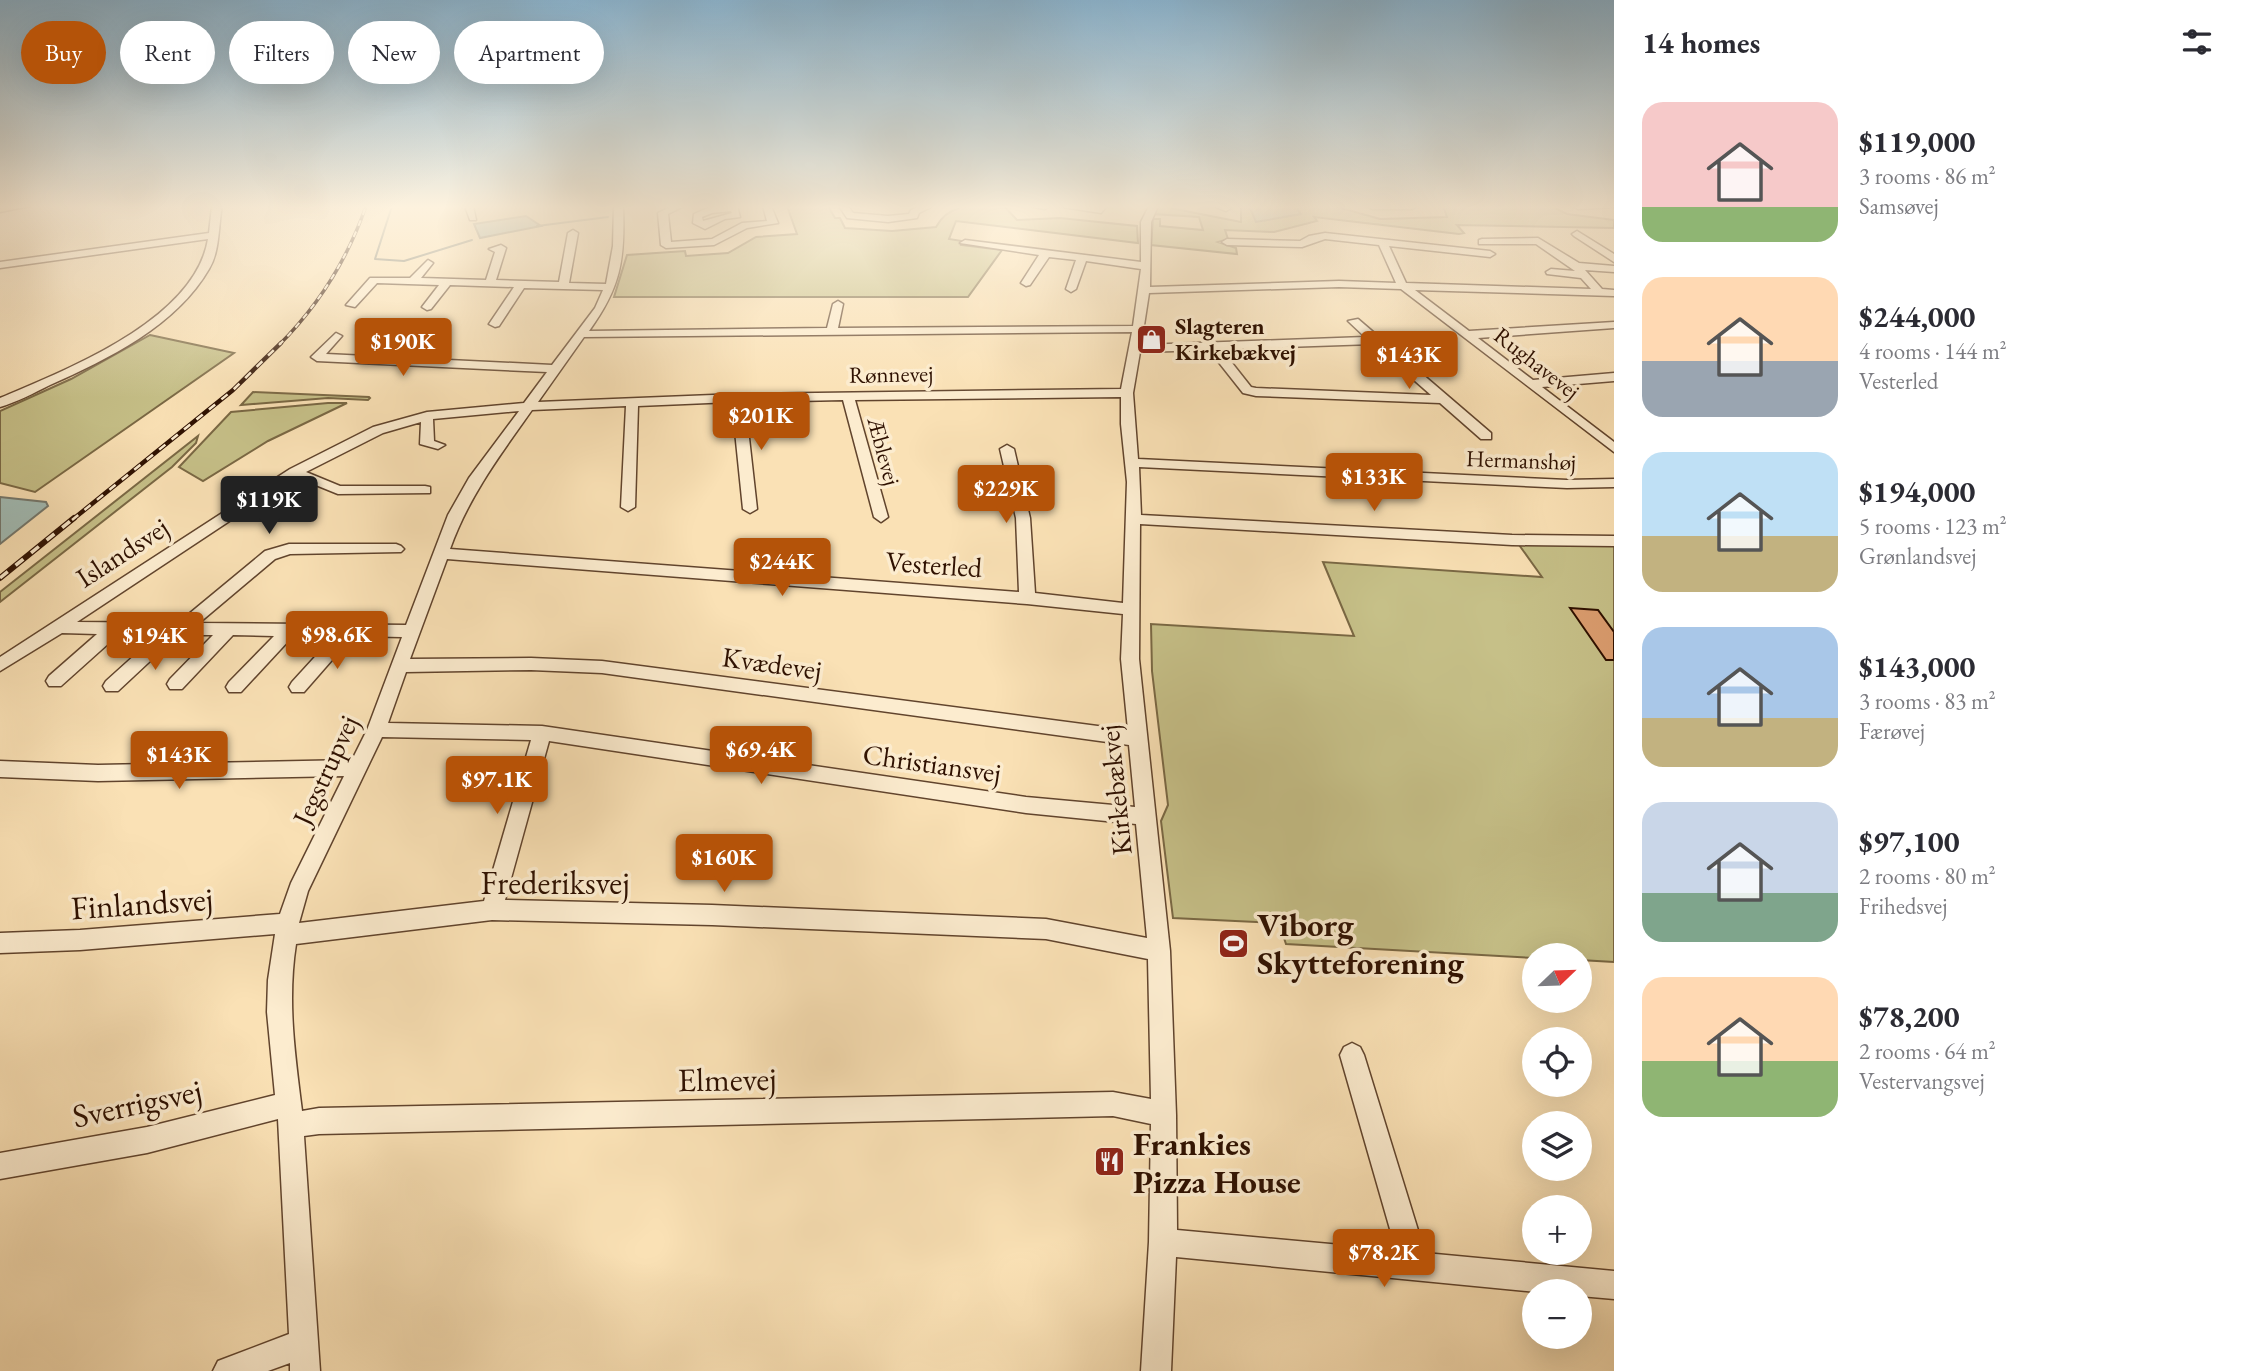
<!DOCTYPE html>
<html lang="en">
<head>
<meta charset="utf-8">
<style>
	:root { --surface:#fff; --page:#f2f2f3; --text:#2b2b33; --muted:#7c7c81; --accent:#b45309 }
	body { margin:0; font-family:"EB Garamond",serif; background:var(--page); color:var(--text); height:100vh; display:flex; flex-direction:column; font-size:26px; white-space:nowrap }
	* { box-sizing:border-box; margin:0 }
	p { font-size:23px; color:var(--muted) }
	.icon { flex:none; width:38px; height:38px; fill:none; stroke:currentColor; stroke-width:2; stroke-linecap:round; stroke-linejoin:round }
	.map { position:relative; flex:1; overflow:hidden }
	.sheet { display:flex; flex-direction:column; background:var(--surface); width:630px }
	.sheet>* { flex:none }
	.banner { position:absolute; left:21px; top:21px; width:665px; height:63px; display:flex; gap:14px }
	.needle { width:46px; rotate:67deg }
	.tools { position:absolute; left:1522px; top:943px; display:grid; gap:14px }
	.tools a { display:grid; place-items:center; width:70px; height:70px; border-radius:50%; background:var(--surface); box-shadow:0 7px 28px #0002; font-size:35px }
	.price { position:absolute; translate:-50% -60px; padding:0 16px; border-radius:7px; background:var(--accent); color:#fff; font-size:23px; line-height:46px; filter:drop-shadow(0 2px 4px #0008) }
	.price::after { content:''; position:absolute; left:50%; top:42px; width:21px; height:16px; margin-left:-10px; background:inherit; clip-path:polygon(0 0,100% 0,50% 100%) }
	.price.current { background:#222; color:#fff }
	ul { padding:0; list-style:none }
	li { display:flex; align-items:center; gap:21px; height:175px; padding:0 28px }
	li span { display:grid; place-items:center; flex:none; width:196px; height:140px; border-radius:21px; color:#555 }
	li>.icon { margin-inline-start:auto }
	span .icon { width:84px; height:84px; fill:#fffc; stroke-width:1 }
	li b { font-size:30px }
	h2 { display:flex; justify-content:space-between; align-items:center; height:84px; padding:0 28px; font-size:30px }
	.pill { padding:0 24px; border-radius:32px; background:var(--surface); box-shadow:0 7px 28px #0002; font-size:24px; line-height:63px }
	.pill.current { background:var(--accent); color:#fff }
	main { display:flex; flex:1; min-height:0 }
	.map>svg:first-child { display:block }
</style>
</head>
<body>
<main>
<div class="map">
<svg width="1614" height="1371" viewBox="0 0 1614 1371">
	<rect width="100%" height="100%" fill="#fae1b5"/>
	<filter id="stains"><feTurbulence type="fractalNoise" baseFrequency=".00286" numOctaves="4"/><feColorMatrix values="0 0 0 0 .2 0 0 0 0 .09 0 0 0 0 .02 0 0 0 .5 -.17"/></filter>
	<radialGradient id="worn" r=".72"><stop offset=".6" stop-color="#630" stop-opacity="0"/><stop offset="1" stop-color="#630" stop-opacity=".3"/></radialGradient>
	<path fill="#c6c088" stroke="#7a6844" stroke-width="2" d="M787,206H828L835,218H840L845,228L892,231L936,227C950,201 978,206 1004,206L1017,220L1060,218L1137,226L1138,243L956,221L949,239L962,241L961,245L1002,250L968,297H614L627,255L685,251L686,256L728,253L756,237L797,234Z
		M1160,206L1241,222V206H1334L1380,219L1447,217L1443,206H1551L1567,214L1614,220V228L1457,225L1464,233L1459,234L1314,217L1317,221L1274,232L1225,230L1228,239L1218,242L1236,248L1237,254L1151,245L1153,219H1160V226L1203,230L1199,217L1154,214Z
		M150,335L234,353L35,492L0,483V411L71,379Z
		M253,392L369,397L370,398L368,400L328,398L241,405Z
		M328,403H347L268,441L203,481L179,467L231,412Z
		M198,436L196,443L172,467L0,602V592Z
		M1517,542L1614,544V962L1580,960V956L1535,958L1286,944L1279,923L1173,918L1161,821L1168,805L1152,671L1151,624L1354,636L1323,562L1542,577Z"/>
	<path fill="#a1bcb6" stroke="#73776d" stroke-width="2" d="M1249,206H1295L1301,214L1256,222Z
		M526,216L541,226L480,238L474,224Z
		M0,497L46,502L48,506L0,544Z"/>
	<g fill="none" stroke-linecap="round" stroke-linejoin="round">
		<path stroke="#73776d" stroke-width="2" d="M392,206L375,259L404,261L472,240
			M537,226L608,217"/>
	</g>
	<path fill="#db9d6f" stroke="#2e1000" stroke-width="2" d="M1570,608L1598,610L1614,632V660H1606Z"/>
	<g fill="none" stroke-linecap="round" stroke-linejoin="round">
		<defs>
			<path id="minor" d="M212,206H222C218,227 220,251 209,269C176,326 108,359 50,385C34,393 17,402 0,407V398C68,369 195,320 208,239L0,268V262L209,233Z
				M465,206H473L476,220H470Z
				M614,206H623C625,260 621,287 589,331L827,328L833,304L838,301L843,304L838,328L1133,326L1141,269L1086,261L1076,289L1071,292L1066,289L1076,260L1049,257L1030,285L1026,286L1021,283L1039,255L960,243L965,240L1141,262V222L1149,206H1158L1151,222L1150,287L1339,281L1396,283L1379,245L1325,239L1302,247L1227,245L1222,242L1227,239L1300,241L1309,236L1325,233L1490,251L1495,254L1490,257L1389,246L1406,283L1591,289L1581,278L1547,274L1546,272L1551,269L1575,271L1536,244H1479V240L1482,239L1538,238L1579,263L1614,266V272L1585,270L1602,289L1614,290V296L1415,290L1469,331L1614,322V328L1478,338L1533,380L1614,373V381L1542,387L1614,442V452L1401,289L1339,287L1149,293L1141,345L1365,337L1348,321L1358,319L1491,433V439H1481L1440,403L1256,396L1243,393L1209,350L1140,352L1133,393L1138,459L1567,480L1614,479V487L1567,488L1139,467L1141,515L1512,535L1614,536V546L1512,545L1140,524L1139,659L1170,951L1176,1115L1177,1230L1396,1250L1340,1055L1344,1047L1352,1043L1360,1047L1364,1055L1425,1253L1614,1271V1299L1580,1296V1292H1536L1176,1257L1171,1371H1141L1149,1242L1151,1124L1113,1116L319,1134L304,1136L320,1371H290V1363L268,1371H213L218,1361L289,1334L278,1119L147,1153L0,1179V1153L147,1127L275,1095L267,1012L268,980L275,934L80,950L0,953V933L80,930L280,914L291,883L344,776L98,781L0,777V761L98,765L352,760L367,730L402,637L353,636L304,692H292L289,687L292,682L334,636H293L241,692H229L226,687L229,682L274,636L233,635L182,689H170L167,684L170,679L213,635H178L118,691H106L103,686L106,681L157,635L119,634L61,686H49L46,681L49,676L97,634L62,633L0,671V657L290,469L373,427L427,412L524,403L547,372L317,361L311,357L336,333L342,336L326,354L552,365L595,308L603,290L524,288L499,326L495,327L489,324L514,287L450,285L431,309L427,310L422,307L439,285L377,283L355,307L346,305L370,278H410L428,260L433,263L421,278L486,280L495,252L489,249L501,245L506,248L496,280L559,282L568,233L573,230L578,233L569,283L606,284L613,246ZM1132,332L1121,389L738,394L538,402L584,337ZM1373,344L1431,395L1256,388L1251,387L1221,349ZM1121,397V424L1127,482L1123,603L1035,593L1030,518L1014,449L1007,445L1000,449L1016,518L1019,592L450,549C469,496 500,455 532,410L626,406L621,507L628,511L635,507L638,406L732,402L743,509L750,513L757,509L745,402L843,400L874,517L881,522L888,517L855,400ZM519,411L469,478L448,515L406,625L199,623L275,559L290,554L401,552L404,549L401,546L396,544H289L265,551L178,623L77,622L296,477L338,494L430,493V487L425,486H340L306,472L383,433L421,422L420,444L438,449L445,445L434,441L433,419ZM447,559L1027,604L1123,614L1121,659L1128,730L602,661L531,658L410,659ZM531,670L602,673L1129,745L1135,807L1026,797L542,726L388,723L406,672ZM382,737L531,740L484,901L299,923L308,891ZM549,741L1026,813L1136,824L1147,938L1046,919L712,905L505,900ZM492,920L712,925L1046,939L1148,959L1151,1099L1113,1092L319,1108L302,1111C295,1055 287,1001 296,944Z
				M672,206H684L668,214L671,242L712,239L742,223L767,221L763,206H771L778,223L747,228L714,245L666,248L661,245L658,213Z
				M737,206L740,217L725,219L705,229L693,223L694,214L710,207ZM731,211L732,213L703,221L702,217L712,213Z
				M839,206H848L853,213L888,216L909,214L911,210L921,206H933L919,213L917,218L888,222L847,218Z
				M1028,206H1050L1045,209Z
				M1056,206H1107L1101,213Z
				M1214,206H1228L1231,208L1226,211Z
				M1367,206H1417L1412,209H1372Z
				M1573,206H1614V207L1578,209Z
				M1577,231L1614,254V262L1574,236L1572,234Z"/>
			<path id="major" d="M0,206H30L0,212Z"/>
		</defs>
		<use href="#minor" stroke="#61442d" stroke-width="3"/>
		<use href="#major" stroke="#2e1000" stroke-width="3"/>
		<use href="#minor" fill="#fceccf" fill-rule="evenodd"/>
		<use href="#major" fill="#edc07a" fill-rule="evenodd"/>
		<defs>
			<path id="rail-far2" d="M279,345C318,306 348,258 366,206"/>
			<path id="rail-far1" d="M72,520L233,390L281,343"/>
			<path id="rail" d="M0,578L74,518"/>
		</defs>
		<use href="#rail-far2" stroke="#2e1000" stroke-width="3.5"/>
		<use href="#rail-far1" stroke="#2e1000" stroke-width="4.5"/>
		<use href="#rail" stroke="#2e1000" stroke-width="6"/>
		<use href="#rail-far2" stroke="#fceccf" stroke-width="2" stroke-dasharray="6" stroke-linecap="butt"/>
		<use href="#rail-far1" stroke="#fceccf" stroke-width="2.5" stroke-dasharray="8" stroke-linecap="butt"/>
		<use href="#rail" stroke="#fceccf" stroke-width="3.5" stroke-dasharray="10" stroke-linecap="butt"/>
	</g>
	<linearGradient id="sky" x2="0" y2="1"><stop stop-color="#8bb7d4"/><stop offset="0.52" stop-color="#fdf2de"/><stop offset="1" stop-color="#fdf2de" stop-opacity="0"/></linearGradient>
	<rect width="1614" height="398" fill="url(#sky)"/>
	<defs>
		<symbol id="shop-square" viewBox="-11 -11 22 22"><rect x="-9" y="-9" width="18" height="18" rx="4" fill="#8f2418" stroke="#fceccf"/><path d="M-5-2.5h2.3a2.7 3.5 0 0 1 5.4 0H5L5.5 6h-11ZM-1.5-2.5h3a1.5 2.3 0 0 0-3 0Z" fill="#fff"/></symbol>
		<symbol id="stadium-square" viewBox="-11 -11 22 22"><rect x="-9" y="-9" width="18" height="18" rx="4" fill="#8f2418" stroke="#fceccf"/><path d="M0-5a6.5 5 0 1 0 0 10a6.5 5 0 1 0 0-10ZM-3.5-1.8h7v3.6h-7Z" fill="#fff"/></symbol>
		<symbol id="restaurant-square" viewBox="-11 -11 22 22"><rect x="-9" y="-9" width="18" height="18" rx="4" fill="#8f2418" stroke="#fceccf"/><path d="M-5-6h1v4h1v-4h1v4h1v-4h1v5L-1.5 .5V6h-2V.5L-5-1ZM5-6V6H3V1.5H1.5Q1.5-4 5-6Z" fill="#fff"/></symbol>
	</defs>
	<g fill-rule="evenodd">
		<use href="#shop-square" x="1134" y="322" width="35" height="35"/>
		<use href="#stadium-square" x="1216" y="926" width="35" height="35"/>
		<use href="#restaurant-square" x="1092" y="1144" width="35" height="35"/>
	</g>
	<g text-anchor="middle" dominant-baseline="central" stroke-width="7" stroke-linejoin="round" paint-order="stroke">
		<g font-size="23" font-weight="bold" fill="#2e1000" stroke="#fceccf" text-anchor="start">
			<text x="1175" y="326">Slagteren<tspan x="1175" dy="26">Kirkebækvej</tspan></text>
		</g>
		<g font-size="23" fill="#2e1000" stroke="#fceccf">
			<text transform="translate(1537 363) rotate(38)">Rughavevej</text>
			<text transform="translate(891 374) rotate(-1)">Rønnevej</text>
			<text transform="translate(884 451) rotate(75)">Æblevej</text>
			<text transform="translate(1521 460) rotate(2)">Hermanshøj</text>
		</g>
		<g font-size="28" fill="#2e1000" stroke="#fceccf">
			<text transform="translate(122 552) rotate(-33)">Islandsvej</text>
			<text transform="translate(934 564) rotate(4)">Vesterled</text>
			<text transform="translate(772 663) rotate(8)">Kvædevej</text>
			<text transform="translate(932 763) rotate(8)">Christiansvej</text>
			<text transform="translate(325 770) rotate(-65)">Jegstrupvej</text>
			<text transform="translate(1115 790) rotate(-96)">Kirkebækvej</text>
		</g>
		<g font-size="33" fill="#2e1000" stroke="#fceccf">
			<text x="555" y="882">Frederiksvej</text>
			<text transform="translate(142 903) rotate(-4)">Finlandsvej</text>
			<text transform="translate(727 1079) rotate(-1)">Elmevej</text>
			<text transform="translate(137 1103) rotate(-12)">Sverrigsvej</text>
		</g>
		<g font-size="33" font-weight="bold" fill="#2e1000" stroke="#fceccf" text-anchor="start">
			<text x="1257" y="924">Viborg<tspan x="1257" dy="38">Skytteforening</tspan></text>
			<text x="1133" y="1143">Frankies<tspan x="1133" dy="38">Pizza House</tspan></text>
		</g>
	</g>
	<rect width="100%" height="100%" filter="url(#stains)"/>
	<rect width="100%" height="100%" fill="url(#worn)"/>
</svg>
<div class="tools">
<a><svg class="needle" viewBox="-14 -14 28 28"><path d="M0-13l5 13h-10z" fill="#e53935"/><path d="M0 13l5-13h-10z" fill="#7c7c81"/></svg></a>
<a><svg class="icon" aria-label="locate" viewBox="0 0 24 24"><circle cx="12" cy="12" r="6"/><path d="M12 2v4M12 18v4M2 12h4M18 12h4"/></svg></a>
<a><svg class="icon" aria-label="layers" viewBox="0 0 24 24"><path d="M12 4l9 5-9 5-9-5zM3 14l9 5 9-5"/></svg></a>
<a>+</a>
<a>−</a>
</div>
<b class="price" style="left:403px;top:378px">$190K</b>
<b class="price" style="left:1409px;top:391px">$143K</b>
<b class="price" style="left:761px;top:452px">$201K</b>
<b class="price" style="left:1374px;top:513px">$133K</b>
<b class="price" style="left:1006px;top:525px">$229K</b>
<b class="price current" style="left:269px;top:536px">$119K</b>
<b class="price" style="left:782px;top:598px">$244K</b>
<b class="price" style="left:337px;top:671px">$98.6K</b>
<b class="price" style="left:155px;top:672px">$194K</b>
<b class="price" style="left:761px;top:786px">$69.4K</b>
<b class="price" style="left:179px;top:791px">$143K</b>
<b class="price" style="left:497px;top:816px">$97.1K</b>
<b class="price" style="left:724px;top:894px">$160K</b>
<b class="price" style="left:1384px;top:1289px">$78.2K</b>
<div class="banner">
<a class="pill current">Buy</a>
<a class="pill">Rent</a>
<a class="pill">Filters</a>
<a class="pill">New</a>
<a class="pill">Apartment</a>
</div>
</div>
<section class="sheet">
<h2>14 homes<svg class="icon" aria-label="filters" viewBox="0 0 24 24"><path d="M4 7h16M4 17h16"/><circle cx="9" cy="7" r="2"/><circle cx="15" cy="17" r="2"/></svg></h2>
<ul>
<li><span style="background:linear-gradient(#f6c9c9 75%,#8fb573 0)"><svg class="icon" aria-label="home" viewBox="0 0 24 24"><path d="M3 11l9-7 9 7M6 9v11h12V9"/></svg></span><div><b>$119,000</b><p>3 rooms · 86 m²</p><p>Samsøvej</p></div></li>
<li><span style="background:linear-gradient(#ffd9b3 60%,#9aa5b1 0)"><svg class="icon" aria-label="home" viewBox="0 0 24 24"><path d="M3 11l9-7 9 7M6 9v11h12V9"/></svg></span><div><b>$244,000</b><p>4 rooms · 144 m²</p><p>Vesterled</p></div></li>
<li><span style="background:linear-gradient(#bfe0f5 60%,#c2b280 0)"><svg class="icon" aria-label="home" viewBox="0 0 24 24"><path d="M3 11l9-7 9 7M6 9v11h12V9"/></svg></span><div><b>$194,000</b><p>5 rooms · 123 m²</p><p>Grønlandsvej</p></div></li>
<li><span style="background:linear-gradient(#a9c7e8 65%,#c2b280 0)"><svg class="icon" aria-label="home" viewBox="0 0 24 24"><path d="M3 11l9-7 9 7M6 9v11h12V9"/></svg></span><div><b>$143,000</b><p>3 rooms · 83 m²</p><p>Færøvej</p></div></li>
<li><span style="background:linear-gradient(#c9d6e8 65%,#7fa58c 0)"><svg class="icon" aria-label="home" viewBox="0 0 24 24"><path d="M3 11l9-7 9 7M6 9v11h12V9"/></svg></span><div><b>$97,100</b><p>2 rooms · 80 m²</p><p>Frihedsvej</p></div></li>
<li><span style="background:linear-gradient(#ffd9b3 60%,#8fb573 0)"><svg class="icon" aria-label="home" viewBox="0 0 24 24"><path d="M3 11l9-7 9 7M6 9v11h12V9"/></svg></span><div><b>$78,200</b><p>2 rooms · 64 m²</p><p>Vestervangsvej</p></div></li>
</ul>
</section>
</main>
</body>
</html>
